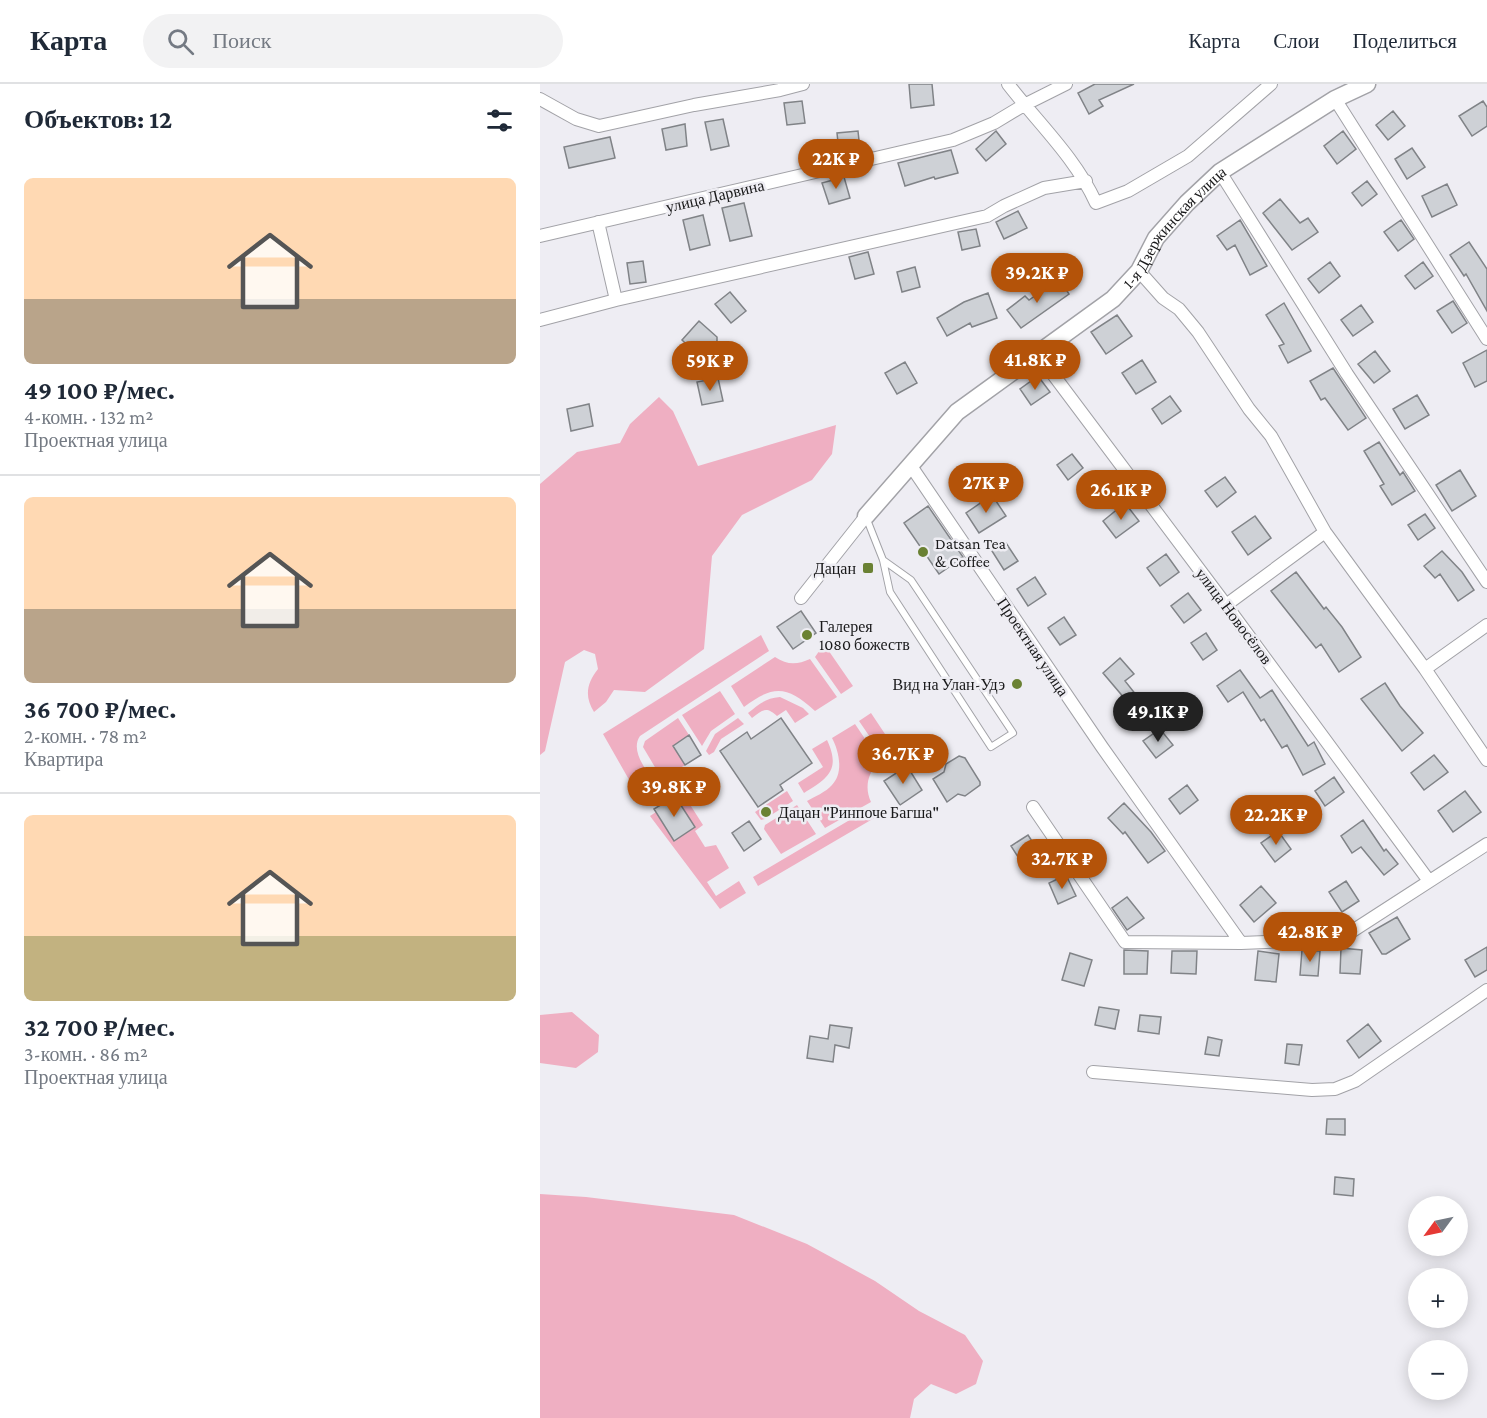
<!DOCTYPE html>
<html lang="ru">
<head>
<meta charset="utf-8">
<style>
	:root { --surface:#fff; --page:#f2f2f3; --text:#1f2937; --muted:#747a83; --line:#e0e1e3; --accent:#b45309 }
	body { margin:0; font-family:"Crimson Pro",serif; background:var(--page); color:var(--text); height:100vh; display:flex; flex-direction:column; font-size:22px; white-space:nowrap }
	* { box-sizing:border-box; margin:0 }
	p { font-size:20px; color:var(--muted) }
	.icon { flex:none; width:33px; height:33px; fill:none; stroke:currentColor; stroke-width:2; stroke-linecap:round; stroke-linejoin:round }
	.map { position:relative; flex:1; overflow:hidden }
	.side { display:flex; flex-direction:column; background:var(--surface); width:540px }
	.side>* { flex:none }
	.needle { width:39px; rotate:237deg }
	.buttons { position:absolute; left:868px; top:1112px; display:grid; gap:12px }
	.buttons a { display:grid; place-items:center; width:60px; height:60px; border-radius:50%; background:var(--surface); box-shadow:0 3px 15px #0003; font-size:30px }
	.price { position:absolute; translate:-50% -51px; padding:0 14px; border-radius:21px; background:var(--accent); color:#fff; font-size:20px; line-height:39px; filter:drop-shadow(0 2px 3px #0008) }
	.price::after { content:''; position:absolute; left:50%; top:36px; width:18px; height:14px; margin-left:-9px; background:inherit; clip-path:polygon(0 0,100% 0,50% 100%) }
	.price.active { background:#222; color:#fff }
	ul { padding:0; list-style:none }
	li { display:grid; align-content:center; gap:12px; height:318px; padding:0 24px }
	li+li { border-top:2px solid var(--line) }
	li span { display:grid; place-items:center; height:186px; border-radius:9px; color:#555 }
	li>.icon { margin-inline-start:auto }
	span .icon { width:108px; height:108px; fill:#fffc; stroke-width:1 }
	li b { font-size:26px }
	h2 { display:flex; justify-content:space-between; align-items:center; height:72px; padding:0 24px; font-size:26px }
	header { display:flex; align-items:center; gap:36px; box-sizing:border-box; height:84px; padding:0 30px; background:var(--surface); border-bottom:2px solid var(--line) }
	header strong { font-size:28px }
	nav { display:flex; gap:33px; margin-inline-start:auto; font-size:21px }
	.search { width:420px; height:54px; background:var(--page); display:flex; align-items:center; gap:15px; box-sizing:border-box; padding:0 21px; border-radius:33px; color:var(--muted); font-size:22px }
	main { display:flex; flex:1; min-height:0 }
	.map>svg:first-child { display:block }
</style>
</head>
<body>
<header>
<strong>Карта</strong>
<div class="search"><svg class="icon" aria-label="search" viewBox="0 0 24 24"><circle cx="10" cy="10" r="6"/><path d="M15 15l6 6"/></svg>Поиск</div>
<nav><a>Карта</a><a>Слои</a><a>Поделиться</a></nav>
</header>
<main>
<section class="side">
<h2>Объектов: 12<svg class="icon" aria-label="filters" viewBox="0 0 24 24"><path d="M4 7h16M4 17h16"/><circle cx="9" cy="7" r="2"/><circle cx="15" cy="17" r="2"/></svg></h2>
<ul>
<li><span style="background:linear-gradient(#ffd9b3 65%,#b9a48a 0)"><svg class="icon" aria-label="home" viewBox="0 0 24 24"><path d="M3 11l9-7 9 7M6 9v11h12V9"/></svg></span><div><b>49 100 ₽/мес.</b><p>4-комн. · 132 m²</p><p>Проектная улица</p></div></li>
<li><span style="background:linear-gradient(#ffd9b3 60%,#b9a48a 0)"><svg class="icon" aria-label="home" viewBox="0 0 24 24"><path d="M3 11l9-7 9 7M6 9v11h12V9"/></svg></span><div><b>36 700 ₽/мес.</b><p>2-комн. · 78 m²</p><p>Квартира</p></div></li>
<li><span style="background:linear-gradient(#ffd9b3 65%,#c2b280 0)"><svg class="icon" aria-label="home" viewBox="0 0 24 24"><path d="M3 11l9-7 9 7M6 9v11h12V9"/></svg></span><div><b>32 700 ₽/мес.</b><p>3-комн. · 86 m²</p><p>Проектная улица</p></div></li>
</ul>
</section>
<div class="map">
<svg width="947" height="1334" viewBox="0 0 947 1334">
	<rect width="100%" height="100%" fill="#eeedf3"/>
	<path fill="#efafc2" d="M119,313L133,327L158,382L296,341L292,370L272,396L202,431L172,472L164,565L105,608L74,606L66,618L54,628C44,612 47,599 58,585L55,570L44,566L25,578L5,667L0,671V400L37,368L80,359L90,340Z
		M221,551L229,567L100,652C89,668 109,689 118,703L100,715L63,650Z
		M284,560L313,602L301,610L275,573Z
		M235,573C247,581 257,581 270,575L297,613L275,627C247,601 233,601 204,623L191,602Z
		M180,607L195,630L171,647L162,662L142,631Z
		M240,613L263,624L269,630L255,639L246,626L237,632C226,622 223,626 212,634L208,629C219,620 226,614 240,613Z
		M331,629L359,671L345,675L319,637Z
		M138,634L149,651L133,662L145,681L122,695L103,663L105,657Z
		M198,634L204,640L181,655L174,668L169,671L166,667L175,650Z
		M315,640L340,677C328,688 324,703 331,718L285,744L267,717C274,713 286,708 292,701C304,689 299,667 292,654Z
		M287,656C301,686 288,694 264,709L258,699L283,683L272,665Z
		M247,707L253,717L225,735L221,736L215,728Z
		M142,708L163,741L155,747L165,763L176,761L189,784L167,798L176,812L199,797L206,809L180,825L110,732L116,728L134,757L154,744L135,712Z
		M257,721L276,750L241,770L224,745L225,741Z
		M330,724L336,733L218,802L213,793Z
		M32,928L59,951L58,968L36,984L0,979V931Z
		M0,1110L46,1113L194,1131L267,1160L335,1197L379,1227L425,1251L443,1277L436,1300L416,1310L391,1300L374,1315L370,1334H0Z"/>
	<path fill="#ced1d6" stroke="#808387" stroke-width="1.5" d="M369,0H392L394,21L371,24Z
		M555,0H594L559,16L563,22L549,30L538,9Z
		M262,17L265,39L247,41L244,19Z
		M943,17L947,23V42L932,52L919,32Z
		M853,27L865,42L848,56L836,41Z
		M183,35L189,62L171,66L165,38Z
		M145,40L147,62L126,66L122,45Z
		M318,47L320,66L299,68L297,49Z
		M456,47L466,60L446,77L436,65Z
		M803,47L816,65L797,80L784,62Z
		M70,53L75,74L29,84L24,63Z
		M872,64L885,83L867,95L855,75Z
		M411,66L418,89L395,95L394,93L365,102L358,79Z
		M304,93L310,114L289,120L282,99Z
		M827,97L837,110L822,122L812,109Z
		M907,100L917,121L892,133L882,112Z
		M740,115L760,139L768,134L778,148L752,166L723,129Z
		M204,119L212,152L190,157L182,124Z
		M478,127L487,144L464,155L456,138Z
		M163,131L170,161L150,166L143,136Z
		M700,136L727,182L710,191L695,161L687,166L677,152Z
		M861,136L874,155L858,167L844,148Z
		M436,145L440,162L422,166L418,148Z
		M929,158L947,185V227L926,190L924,192L910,171Z
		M328,168L334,190L315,195L309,173Z
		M103,177L106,198L90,200L87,179Z
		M790,178L800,192L779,209L768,195Z
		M883,178L893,192L875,205L865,192Z
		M375,183L380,203L362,208L357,188Z
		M519,195L529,210L481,244L467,226L485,212L489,216Z
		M190,208L206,227L191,239L175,220Z
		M448,209L457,234L432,243L430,239L407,252L397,234L424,218Z
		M913,217L927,239L912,249L897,227Z
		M744,219L771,267L748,279L739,262L744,260L726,231Z
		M821,221L833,238L813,252L801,236Z
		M577,231L592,252L566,270L551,248Z
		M159,237L177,253V257L161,274L142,256Z
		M947,266V297L935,303L923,279Z
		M835,267L850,287L834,299L818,280Z
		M602,276L616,298L596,310L582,289Z
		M365,278L377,299L357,310L345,289Z
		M793,284L826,334L808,346L785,314L781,316L770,297Z
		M498,292L510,308L491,321L480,305Z
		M178,294L183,317L162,321L157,298Z
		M877,311L889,331L865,345L853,325Z
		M630,312L641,327L622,340L612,325Z
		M49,320L53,342L31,347L27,325Z
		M839,358L860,391L863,388L875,407L852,421L840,402L844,400L824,367Z
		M532,370L543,384L528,396L517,381Z
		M920,386L936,412L912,427L896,401Z
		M685,393L696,408L677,423L665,407Z
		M452,411L466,432L439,449L426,429Z
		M585,419L599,437L576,454L563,437Z
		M388,422L423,473L399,490L364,439Z
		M885,430L895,444L878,456L868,441Z
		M715,432L731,454L708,471L692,448Z
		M466,459L478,477L464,486L452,467Z
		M902,467L922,488L934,506L918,517L900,490L895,494L884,482Z
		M626,470L639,488L620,502L607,484Z
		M756,488L784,525L786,523L802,543L821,573L799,588L781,560L776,564L731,507Z
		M495,493L506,510L488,522L477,505Z
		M648,509L661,526L644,539L631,522Z
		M261,527L276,549L253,565L237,543Z
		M524,533L536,551L520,561L508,544Z
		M666,549L677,566L663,576L651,559Z
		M580,574L594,590L585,597L608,626L592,639L577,621L585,615L563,589Z
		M700,586L720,614L732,606L768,662L774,658L785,680L763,691L747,661L742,664L724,635L721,637L703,608L688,618L677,602Z
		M845,599L860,622L883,649L862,667L821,615Z
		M241,634L272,679L240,701L243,706L218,723L180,667L207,648L211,655Z
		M620,645L633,661L616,674L603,657Z
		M149,651L161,671L145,681L133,662Z
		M894,671L908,688L884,706L871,689Z
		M419,672L425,674L440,698V701L425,712L418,710L407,718L393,695L404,688L406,680Z
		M367,682L382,706L360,721L344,697Z
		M794,693L804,708L785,722L775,707Z
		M647,701L658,716L640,730L629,715Z
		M925,707L941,728L913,748L898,727Z
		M135,712L155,743L134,757L114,725Z
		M584,719L611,748L625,767L608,779L585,748L583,750L568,734Z
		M823,736L844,767L846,765L858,780L844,791L821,763L812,769L801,752Z
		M209,737L221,755L204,767L192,749Z
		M738,747L751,765L735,778L721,759Z
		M488,751L501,771L484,782L471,762Z
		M526,791L536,812L518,820L509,799Z
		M806,797L819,817L802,828L789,808Z
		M721,802L736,819L714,838L700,821Z
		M587,813L604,834L587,846L572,824Z
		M857,833L870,855L846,870H842L829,849Z
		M947,863V886L935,893L925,876Z
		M801,864L822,866L820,890L800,889Z
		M584,866L608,867L607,890H584Z
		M762,866L780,867L778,892L760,891Z
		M632,867H657L656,890L631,889Z
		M718,867L739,870L736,898L715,896Z
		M530,869L552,876L544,902L522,896Z
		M559,923L579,926L575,945L555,941Z
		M600,931L621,933L619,950L598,947Z
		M828,940L841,957L819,974L807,957Z
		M290,941L312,944L309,964L295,961L293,978L267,974L270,952L288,955Z
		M668,953L682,956L679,972L665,970Z
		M747,960L762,961L759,981L745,979Z
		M787,1035H805V1051L786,1050Z
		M795,1093L814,1095L813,1112L794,1110Z"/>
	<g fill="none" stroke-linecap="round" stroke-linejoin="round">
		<defs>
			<path id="lane" d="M326,433L343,476L350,508L451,663L473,649L371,496L343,476"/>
			<path id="street" d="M468,0C498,39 535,73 556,119L588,107L648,72L731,0
				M0,15L36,35L59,42L154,21L240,6L263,0
				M795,15L947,255
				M680,88L807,290L947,498
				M58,138L76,216
				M0,152L413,56L454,39L484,21L526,0
				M599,187L623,214L639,225L658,248L709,325L731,352L785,448L885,585L947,676
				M0,236L76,216L447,132L464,122L504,104L546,97
				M497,269L686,521L889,797
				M371,382L562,663L701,859
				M261,514L326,432
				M686,521L785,448
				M885,585L947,541
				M493,723L585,858L701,859L800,855L947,760
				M553,988L772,1006L795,1005L815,997L947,906"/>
			<g id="secondary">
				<path id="s1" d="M326,432L417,328L573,215L599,187L616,154L647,119L680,88L795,15L827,0"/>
			</g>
		</defs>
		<use href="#lane" stroke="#a2a2a7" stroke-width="8"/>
		<use href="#street" stroke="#a2a2a7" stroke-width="14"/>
		<use href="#secondary" stroke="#a2a2a7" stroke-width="19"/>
		<use href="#lane" stroke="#fff" stroke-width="6"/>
		<use href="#street" stroke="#fff" stroke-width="12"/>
		<use href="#secondary" stroke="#fff" stroke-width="16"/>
	</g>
	<g fill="#6a8133" stroke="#eeedf3" stroke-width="2">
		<circle cx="383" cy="468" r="6"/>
		<rect x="322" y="478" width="12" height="12" rx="3"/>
		<circle cx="267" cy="551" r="6"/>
		<circle cx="477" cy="600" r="6"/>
		<circle cx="226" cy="728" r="6"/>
	</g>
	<g text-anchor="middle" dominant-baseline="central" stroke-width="5" stroke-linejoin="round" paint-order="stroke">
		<g font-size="16" fill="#19191a" stroke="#eeedf3">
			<text transform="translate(175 112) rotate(-13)">улица Дарвина</text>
			<text stroke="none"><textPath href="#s1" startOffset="426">1-я Дзержинская улица</textPath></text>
			<text transform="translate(694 532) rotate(53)">улица Новосёлов</text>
			<text transform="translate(493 563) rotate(56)">Проектная улица</text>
		</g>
		<g font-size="16" fill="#19191a" stroke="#eeedf3" text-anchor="start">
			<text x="395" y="459">Datsan Tea<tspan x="395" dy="18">&amp; Coffee</tspan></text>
			<text x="316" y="484" text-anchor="end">Дацан</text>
			<text x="279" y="542">Галерея<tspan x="279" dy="18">1080 божеств</tspan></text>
			<text x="465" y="600" text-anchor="end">Вид на Улан-Удэ</text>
			<text x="238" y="728">Дацан "Ринпоче Багша"</text>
		</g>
	</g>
</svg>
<div class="buttons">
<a><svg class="needle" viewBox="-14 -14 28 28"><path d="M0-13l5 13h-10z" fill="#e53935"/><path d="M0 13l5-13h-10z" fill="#747a83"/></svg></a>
<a>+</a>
<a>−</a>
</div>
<b class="price" style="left:296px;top:106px">22K ₽</b>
<b class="price" style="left:497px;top:220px">39.2K ₽</b>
<b class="price" style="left:495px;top:307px">41.8K ₽</b>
<b class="price" style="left:170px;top:308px">59K ₽</b>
<b class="price" style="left:446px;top:430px">27K ₽</b>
<b class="price" style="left:581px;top:437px">26.1K ₽</b>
<b class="price active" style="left:618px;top:659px">49.1K ₽</b>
<b class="price" style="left:363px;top:701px">36.7K ₽</b>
<b class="price" style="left:134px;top:734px">39.8K ₽</b>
<b class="price" style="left:736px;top:762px">22.2K ₽</b>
<b class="price" style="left:522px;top:806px">32.7K ₽</b>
<b class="price" style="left:770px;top:879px">42.8K ₽</b>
</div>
</main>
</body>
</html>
